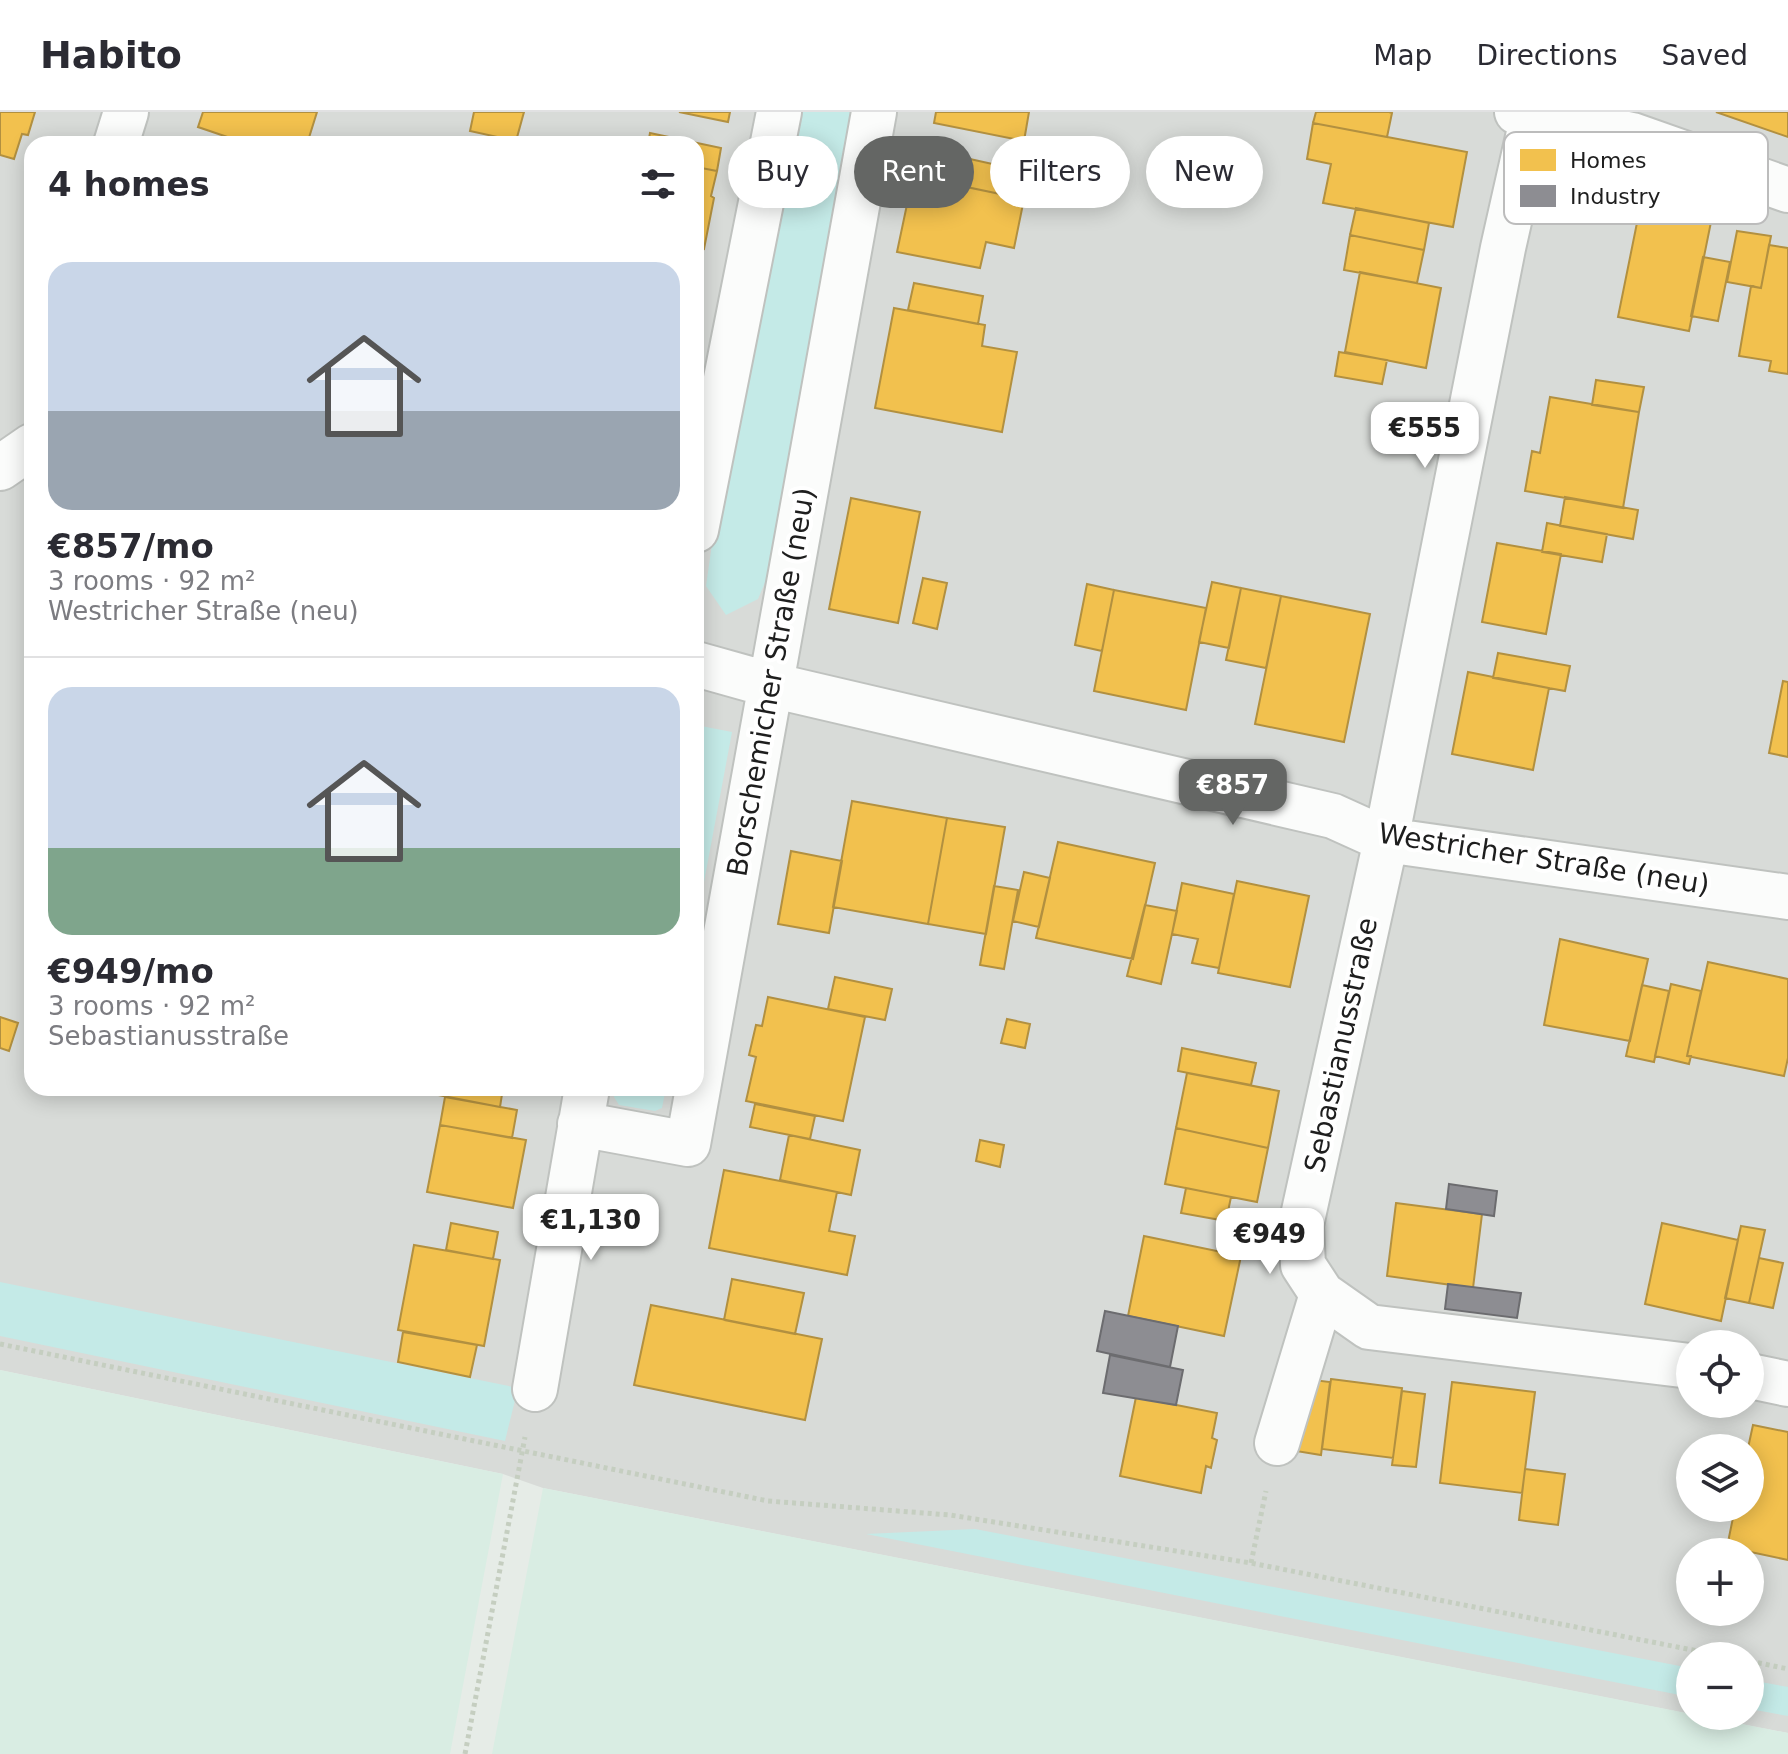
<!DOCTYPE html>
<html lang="en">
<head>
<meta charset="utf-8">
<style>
	:root { --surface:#fff; --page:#f7f7f7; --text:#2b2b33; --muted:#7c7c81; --line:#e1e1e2; --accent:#646664 }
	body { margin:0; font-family:"DejaVu Sans",sans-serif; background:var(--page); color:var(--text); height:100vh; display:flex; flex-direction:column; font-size:30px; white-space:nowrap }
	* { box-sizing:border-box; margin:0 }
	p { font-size:26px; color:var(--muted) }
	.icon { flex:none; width:44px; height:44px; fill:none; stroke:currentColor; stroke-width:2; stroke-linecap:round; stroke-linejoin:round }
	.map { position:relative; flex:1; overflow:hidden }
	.details { position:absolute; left:24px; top:24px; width:680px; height:960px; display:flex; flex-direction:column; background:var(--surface); border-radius:24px; box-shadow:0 4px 20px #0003 }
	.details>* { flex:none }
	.hud { position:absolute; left:728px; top:24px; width:760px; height:72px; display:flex; gap:16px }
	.tools { position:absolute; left:1676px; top:1218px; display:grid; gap:16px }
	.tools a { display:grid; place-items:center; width:88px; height:88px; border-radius:50%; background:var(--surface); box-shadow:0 4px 20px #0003; font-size:40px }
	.price { position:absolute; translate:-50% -68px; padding:0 18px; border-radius:16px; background:#fff; color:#222; font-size:26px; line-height:52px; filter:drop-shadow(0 2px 4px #0008) }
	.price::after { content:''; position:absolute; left:50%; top:48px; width:24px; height:18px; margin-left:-12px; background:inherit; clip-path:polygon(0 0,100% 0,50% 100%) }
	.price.selected { background:var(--accent); color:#fff }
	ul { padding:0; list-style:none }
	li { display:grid; align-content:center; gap:16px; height:424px; padding:0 24px }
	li+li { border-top:2px solid var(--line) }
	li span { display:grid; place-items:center; height:248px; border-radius:24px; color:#555 }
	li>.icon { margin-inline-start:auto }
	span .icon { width:144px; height:144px; fill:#fffc; stroke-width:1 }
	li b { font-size:34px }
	h2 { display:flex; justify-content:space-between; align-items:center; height:96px; padding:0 24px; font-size:34px }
	.chip { padding:0 28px; border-radius:36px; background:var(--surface); box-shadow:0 4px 20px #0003; font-size:28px; line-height:72px }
	.chip.selected { background:var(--accent); color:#fff }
	header { display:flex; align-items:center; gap:48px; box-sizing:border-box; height:112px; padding:0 40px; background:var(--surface); border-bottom:2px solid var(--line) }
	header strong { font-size:38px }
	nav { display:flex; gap:44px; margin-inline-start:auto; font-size:28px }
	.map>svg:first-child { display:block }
</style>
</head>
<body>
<header>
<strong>Habito</strong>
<nav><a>Map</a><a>Directions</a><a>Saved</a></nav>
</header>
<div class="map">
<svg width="1788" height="1642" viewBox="0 0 1788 1642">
	<rect width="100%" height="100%" fill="#e6ece7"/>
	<path fill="#d8dbd8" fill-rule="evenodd" d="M0,0H1788V1621L1699,1604H1750V1544H1690V1602L543,1376L503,1362L0,1258ZM32,32H696V976H32ZM1690,1232H1750V1292H1690ZM1690,1336H1750V1396H1690ZM1690,1440H1750V1500H1690Z"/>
	<path fill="#d9ede3" d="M0,1258L503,1362L450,1642H0Z
		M543,1376L1788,1621V1642H492Z"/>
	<path fill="#c4eae7" d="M794,0H859L776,444L758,487L726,503L706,474L712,432Z
		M696,613L732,620L696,813Z
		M616,976H666L662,996L655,999L619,993L614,985Z
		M0,1170L518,1276L505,1329L0,1224Z
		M975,1417L1690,1556V1585L866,1422Z
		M1750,1568L1788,1575V1604L1750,1597Z"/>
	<path fill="#f2c14e" stroke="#b29040" stroke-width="2" d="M0,0H35L28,23L22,22L14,47L0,43Z
		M203,0H317L307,32H248L198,15Z
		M474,0H524L516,29L470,19Z
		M679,0H730L728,10Z
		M936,0H1029L1024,29L934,11Z
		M1316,0H1389L1392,1L1387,25L1313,11Z
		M1716,0H1788V25Z
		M1313,11L1467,40L1453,115L1323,91L1331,52L1307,47Z
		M650,21L721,36L717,59L696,55V32H648Z
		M934,39L1006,55L1000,82L929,67Z
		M696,55L717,59L711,84L714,86L704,137L696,135Z
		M913,64L1024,87L1014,136L986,130L980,156L897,140Z
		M1641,91L1712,105L1689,219L1618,205Z
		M1356,96L1429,111L1424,138L1350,123Z
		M1737,119L1771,124L1761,176L1727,170Z
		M1350,123L1424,138L1417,171L1344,158Z
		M1769,133L1788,136V262L1769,259L1771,249L1739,244L1751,174L1761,176Z
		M1703,145L1730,150L1718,209L1691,204Z
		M1360,160L1441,176L1426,256L1345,240Z
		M914,171L983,184L978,212L908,198Z
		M894,196L985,213L982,234L1017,240L1002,320L875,296Z
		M1339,240L1387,248L1382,272L1335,264Z
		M1596,268L1644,275L1639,300L1592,293Z
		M1550,285L1639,300L1623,396L1525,379L1532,339L1540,341Z
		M1565,385L1638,398L1633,427L1560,414Z
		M851,386L920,400L898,511L829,497Z
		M1547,411L1607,422L1602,450L1542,440Z
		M1497,431L1561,442L1546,522L1482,510Z
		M923,466L947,471L937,517L913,511Z
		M1212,470L1241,476L1229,536L1199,530Z
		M1087,472L1114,478L1102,539L1075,533Z
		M1241,476L1281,484L1266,556L1226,548Z
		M1114,478L1206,496L1186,598L1094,579Z
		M1281,484L1370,502L1344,630L1255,612Z
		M1498,541L1570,554L1565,579L1493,566Z
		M1468,560L1549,576L1533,658L1452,642Z
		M1783,569L1788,570V645L1769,641Z
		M852,689L947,706L928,812L833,795Z
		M947,706L1005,715L986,822L928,812Z
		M1058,730L1155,751L1133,847L1036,826Z
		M791,739L842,749L829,821L778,812Z
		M1024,760L1050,766L1039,815L1013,809Z
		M1237,769L1309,784L1290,875L1218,861Z
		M1182,771L1234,782L1219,856L1192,851L1198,827L1172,822Z
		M994,774L1018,778L1004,857L980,853Z
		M1145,793L1177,799L1161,872L1127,864Z
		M1560,827L1648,847L1630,929L1544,913Z
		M1708,850L1788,867V946L1784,964L1687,944Z
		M835,865L892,877L885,908L828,897Z
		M1671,872L1701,879L1687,944H1691L1689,952L1655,944Z
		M1642,873L1669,879L1654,950L1626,944Z
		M768,885L865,905L843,1009L746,989L756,945L749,943L756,913L762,914Z
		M0,905L18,911L9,939L0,936Z
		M1007,907L1030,912L1025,936L1001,931Z
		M1182,936L1256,951L1251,973L1178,959Z
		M1187,961L1279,979L1268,1036L1176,1016Z
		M439,976H503L500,995L438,983Z
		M445,985L517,998L512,1026L440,1013Z
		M755,992L815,1004L810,1027L750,1015Z
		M440,1013L526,1028L513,1096L427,1080Z
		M1176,1016L1268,1036L1257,1090L1165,1072Z
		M789,1023L860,1038L851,1083L780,1068Z
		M980,1028L1004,1033L1000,1055L976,1049Z
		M724,1058L837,1080L829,1119L855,1124L847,1163L709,1136Z
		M1186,1076L1231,1085L1226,1109L1181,1101Z
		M1396,1091L1482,1102L1473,1176L1387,1164Z
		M451,1111L498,1120L493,1147L446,1138Z
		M1662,1111L1738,1128L1721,1209L1645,1192Z
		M1741,1114L1765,1118L1749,1191L1725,1186Z
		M1144,1124L1241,1144L1224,1224L1128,1204Z
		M414,1133L500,1148L484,1234L398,1218Z
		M1759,1146L1783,1151L1773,1196L1749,1191Z
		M732,1167L804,1181L795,1222L724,1208Z
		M651,1193L822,1227L805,1308L634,1273Z
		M403,1220L477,1233L470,1265L398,1250Z
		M1305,1267L1330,1270L1321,1343L1296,1339Z
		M1331,1267L1402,1276L1393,1346L1322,1337Z
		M1452,1270L1535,1280L1522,1381L1440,1371Z
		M1402,1279L1425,1282L1416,1355L1392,1353Z
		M1136,1285L1217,1301L1212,1326L1217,1328L1211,1356L1206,1354L1201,1381L1120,1364Z
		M1753,1313L1788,1320V1448L1727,1435L1735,1396H1750V1336H1748Z
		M1525,1357L1565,1362L1558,1413L1519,1408Z"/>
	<path fill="#8d8d92" stroke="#6c6c6f" stroke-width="2" d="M1449,1072L1497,1079L1494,1104L1446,1097Z
		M1448,1172L1521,1181L1517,1206L1445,1197Z
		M1105,1199L1178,1214L1170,1255L1097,1239Z
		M1110,1243L1183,1258L1176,1293L1103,1281Z"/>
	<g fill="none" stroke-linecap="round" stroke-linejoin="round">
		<defs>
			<path id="minor" d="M1517,0L1632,23L1788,78
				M1533,3L1503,136L1386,728L1301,1113L1303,1153L1322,1182L1369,1215L1690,1254
				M116,32L126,0
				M0,356L32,334
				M696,418L779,0
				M696,552L771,573L1333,704L1386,728L1788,785
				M580,1012L688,1032L874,0
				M1750,1264L1788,1272
				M535,1277L587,976
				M1277,1331L1322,1182"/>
		</defs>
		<use href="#minor" stroke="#bfc2bf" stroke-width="48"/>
		<path stroke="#c5cec0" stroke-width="5" stroke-dasharray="4 4" stroke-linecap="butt" d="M0,1232L768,1389L950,1403L1251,1451L1723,1544
			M1251,1451L1266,1379
			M1750,1549L1788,1557
			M465,1642L525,1325"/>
		<use href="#minor" stroke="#fbfcfb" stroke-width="44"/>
	</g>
	<g text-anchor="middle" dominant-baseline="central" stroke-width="8" stroke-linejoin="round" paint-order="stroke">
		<g font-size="28" fill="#1e1e1e" stroke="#fff">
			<text transform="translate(771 570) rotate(-80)">Borschemicher Straße (neu)</text>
			<text transform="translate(1544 747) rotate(9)">Westricher Straße (neu)</text>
			<text transform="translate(1341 933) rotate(-78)">Sebastianusstraße</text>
		</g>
	</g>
	<rect x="1504" y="20" width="264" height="92" rx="12" fill="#fff" stroke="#bcbcbc" stroke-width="2"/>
	<rect x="1520" y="37" width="36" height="22" fill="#f2c14e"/>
	<rect x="1520" y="73" width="36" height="22" fill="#8d8d92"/>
	<g font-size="22" fill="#1e1e1e">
		<text x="1570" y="56">Homes</text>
		<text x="1570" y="92">Industry</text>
	</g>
</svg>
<div class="tools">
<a><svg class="icon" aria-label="locate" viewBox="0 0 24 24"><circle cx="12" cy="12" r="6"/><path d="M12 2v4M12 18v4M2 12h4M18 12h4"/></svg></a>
<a><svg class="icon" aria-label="layers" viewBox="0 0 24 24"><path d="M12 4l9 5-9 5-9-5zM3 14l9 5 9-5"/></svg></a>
<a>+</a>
<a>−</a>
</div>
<b class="price" style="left:1425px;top:358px">€555</b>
<b class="price selected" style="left:1233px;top:715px">€857</b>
<b class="price" style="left:591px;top:1150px">€1,130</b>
<b class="price" style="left:1270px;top:1164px">€949</b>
<div class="hud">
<a class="chip">Buy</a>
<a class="chip selected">Rent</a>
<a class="chip">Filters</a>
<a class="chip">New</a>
</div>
<section class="details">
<h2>4 homes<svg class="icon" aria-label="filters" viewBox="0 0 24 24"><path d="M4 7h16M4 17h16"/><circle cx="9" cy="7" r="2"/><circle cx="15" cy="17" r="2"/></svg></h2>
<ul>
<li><span style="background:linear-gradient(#c9d6e8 60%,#9aa5b1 0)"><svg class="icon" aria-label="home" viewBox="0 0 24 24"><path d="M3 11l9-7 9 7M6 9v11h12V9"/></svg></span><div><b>€857/mo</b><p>3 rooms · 92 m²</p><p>Westricher Straße (neu)</p></div></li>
<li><span style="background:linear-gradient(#c9d6e8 65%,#7fa58c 0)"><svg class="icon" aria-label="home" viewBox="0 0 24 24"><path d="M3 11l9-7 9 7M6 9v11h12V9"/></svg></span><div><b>€949/mo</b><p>3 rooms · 92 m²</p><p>Sebastianusstraße</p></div></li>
</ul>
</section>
</div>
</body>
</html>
